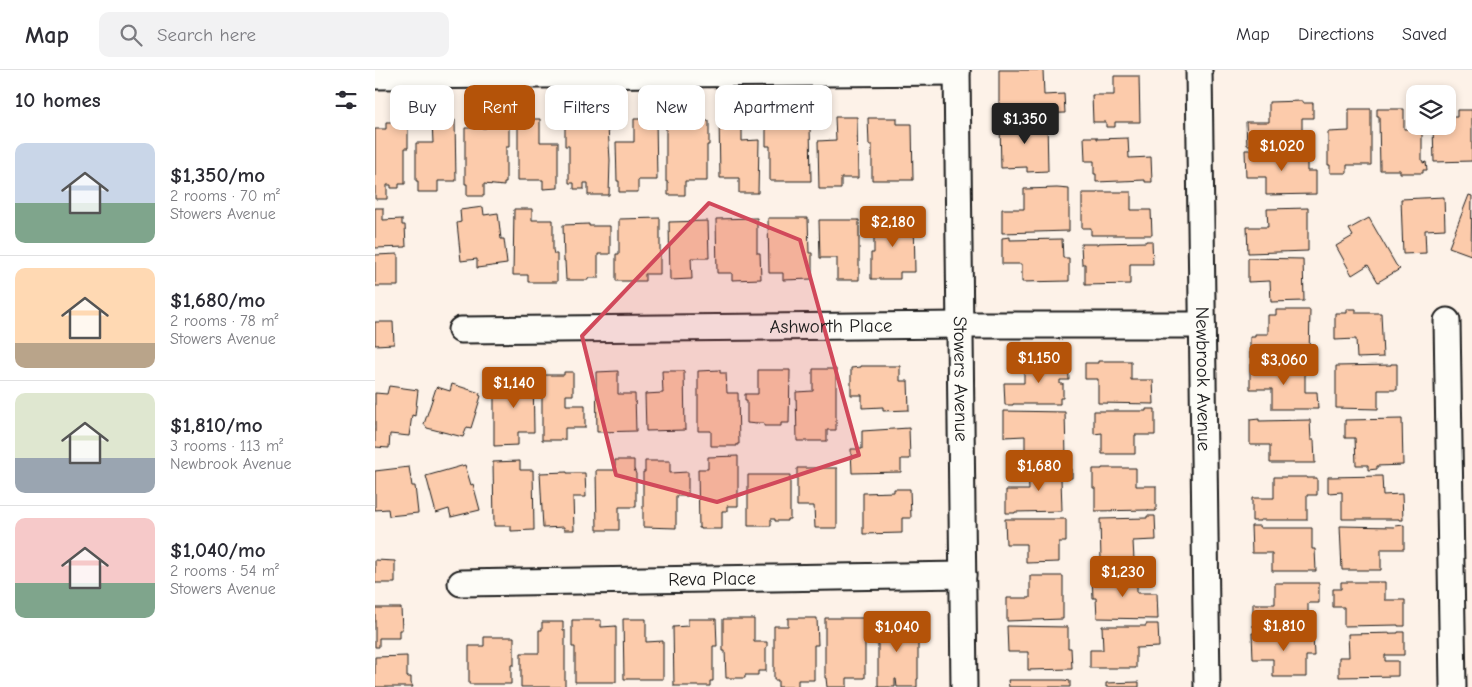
<!DOCTYPE html>
<html lang="en">
<head>
<meta charset="utf-8">
<style>
	:root { --surface:#fff; --page:#f2f2f3; --text:#2b2b33; --muted:#7c7c81; --line:#e1e1e2; --accent:#b45309 }
	body { margin:0; font-family:"Comic Neue",sans-serif; background:var(--page); color:var(--text); height:100vh; display:flex; flex-direction:column; font-size:19px; white-space:nowrap }
	* { box-sizing:border-box; margin:0 }
	p { font-size:16px; color:var(--muted) }
	.icon { flex:none; width:28px; height:28px; fill:none; stroke:currentColor; stroke-width:2; stroke-linecap:round; stroke-linejoin:round }
	.map { position:relative; flex:1; overflow:hidden }
	.panel { display:flex; flex-direction:column; background:var(--surface); width:375px }
	.panel>* { flex:none }
	.banner { position:absolute; left:15px; top:15px; width:475px; height:45px; display:flex; gap:10px }
	.fabs { position:absolute; left:1031px; top:15px; display:grid; gap:10px }
	.fabs a { display:grid; place-items:center; width:50px; height:50px; border-radius:10px; background:var(--surface); box-shadow:0 2px 8px #0003; font-size:25px }
	.price { position:absolute; translate:-50% -42px; padding:0 11px; border-radius:5px; background:var(--accent); color:#fff; font-size:16px; line-height:32px; filter:drop-shadow(0 1px 2px #0008) }
	.price::after { content:''; position:absolute; left:50%; top:30px; width:15px; height:11px; margin-left:-8px; background:inherit; clip-path:polygon(0 0,100% 0,50% 100%) }
	.price.on { background:#222; color:#fff }
	ul { padding:0; list-style:none }
	li { display:flex; align-items:center; gap:15px; height:125px; padding:0 15px }
	li+li { border-top:1px solid var(--line) }
	li span { display:grid; place-items:center; flex:none; width:140px; height:100px; border-radius:10px; color:#555 }
	li>.icon { margin-inline-start:auto }
	span .icon { width:60px; height:60px; fill:#fffc; stroke-width:1 }
	li b { font-size:21px }
	h2 { display:flex; justify-content:space-between; align-items:center; height:60px; padding:0 15px; font-size:21px }
	.tag { padding:0 18px; border-radius:10px; background:var(--surface); box-shadow:0 2px 8px #0003; font-size:18px; line-height:45px }
	.tag.on { background:var(--accent); color:#fff }
	header { display:flex; align-items:center; gap:30px; box-sizing:border-box; height:70px; padding:0 25px; background:var(--surface); border-bottom:1px solid var(--line) }
	header strong { font-size:24px }
	nav { display:flex; gap:28px; margin-inline-start:auto; font-size:18px }
	.search { width:350px; height:45px; background:var(--page); display:flex; align-items:center; gap:12px; box-sizing:border-box; padding:0 18px; border-radius:10px; color:var(--muted); font-size:19px }
	main { display:flex; flex:1; min-height:0 }
	.map>svg:first-child { display:block }
</style>
</head>
<body>
<header>
<strong>Map</strong>
<div class="search"><svg class="icon" aria-label="search" viewBox="0 0 24 24"><circle cx="10" cy="10" r="6"/><path d="M15 15l6 6"/></svg>Search here</div>
<nav><a>Map</a><a>Directions</a><a>Saved</a></nav>
</header>
<main>
<section class="panel">
<h2>10 homes<svg class="icon" aria-label="filters" viewBox="0 0 24 24"><path d="M4 7h16M4 17h16"/><circle cx="9" cy="7" r="2"/><circle cx="15" cy="17" r="2"/></svg></h2>
<ul>
<li><span style="background:linear-gradient(#c9d6e8 60%,#7fa58c 0)"><svg class="icon" aria-label="home" viewBox="0 0 24 24"><path d="M3 11l9-7 9 7M6 9v11h12V9"/></svg></span><div><b>$1,350/mo</b><p>2 rooms · 70 m²</p><p>Stowers Avenue</p></div></li>
<li><span style="background:linear-gradient(#ffd9b3 75%,#b9a48a 0)"><svg class="icon" aria-label="home" viewBox="0 0 24 24"><path d="M3 11l9-7 9 7M6 9v11h12V9"/></svg></span><div><b>$1,680/mo</b><p>2 rooms · 78 m²</p><p>Stowers Avenue</p></div></li>
<li><span style="background:linear-gradient(#dfe7d0 65%,#9aa5b1 0)"><svg class="icon" aria-label="home" viewBox="0 0 24 24"><path d="M3 11l9-7 9 7M6 9v11h12V9"/></svg></span><div><b>$1,810/mo</b><p>3 rooms · 113 m²</p><p>Newbrook Avenue</p></div></li>
<li><span style="background:linear-gradient(#f6c9c9 65%,#7fa58c 0)"><svg class="icon" aria-label="home" viewBox="0 0 24 24"><path d="M3 11l9-7 9 7M6 9v11h12V9"/></svg></span><div><b>$1,040/mo</b><p>2 rooms · 54 m²</p><p>Stowers Avenue</p></div></li>
</ul>
</section>
<div class="map">
<svg width="1097" height="617" viewBox="0 0 1097 617">
	<rect width="100%" height="100%" fill="#fdf2e8"/>
	<filter id="ink" filterUnits="userSpaceOnUse"><feTurbulence type="fractalNoise" baseFrequency=".02" numOctaves="2"/><feDisplacementMap in="SourceGraphic" scale="10" xChannelSelector="R" yChannelSelector="G"/><feConvolveMatrix kernelMatrix="1 2 1 2 8 2 1 2 1" color-interpolation-filters="sRGB"/></filter>
	<g filter="url(#ink)">
		<path fill="#fccbab" stroke="#1c1c1c" d="M624,0H668L669,25L689,24L690,43L624,45Z
			M739,6H764L765,52H740V57H731V52H718L717,25H739Z
			M927,31V33H938V48H927V73L872,75L871,52H894V32Z
			M974,39H996V95H972V103H955V95H953V62L974,61Z
			M1002,39H1029V59H1047V91H1048V93L1051,92L1052,100H1048V103H1025V100H1005L1004,46H1002Z
			M1082,40H1097V91L1059,92L1058,56H1072V47H1082Z
			M460,47H482L483,108H466V119H444L443,71L461,70Z
			M344,48H367V71L384,70L383,123H364V108H345Z
			M493,48H522V54H537L538,110H497V75H494Z
			M143,49H165V72H183V118L168,119V110H143Z
			M259,49H281L282,110H263V122H244V111H242L241,72H259Z
			M391,49H420V55H435L436,111H395V76H391Z
			M80,50L81,111H63V122H43V111H41V73H58L57,51Z
			M312,51H334V75H332V111H310V125H293V112H291V57H312Z
			M672,51L673,101L652,102V97L626,98L625,52Z
			M11,52H33V78H30V114H24V118H16V115H12V129H0V59H11Z
			M190,52H212V57H233L235,90L234,125H213V113H209V119H199V113H194V76H190Z
			M111,53H134V77H131V113H129V116L109,114V126H92V114H90V58H111Z
			M709,67H722V69L753,68L754,88L776,87L777,112H770V110L721,112V104H719V91H710Z
			M870,80H880V82L932,81V101H941V124L891,125V107H871Z
			M682,118L694,119V161L627,163V139H649V119Z
			M723,122H756V140H776L777,165H716V158H707V123H723Z
			M1094,125L1097,126L1096,185L1074,177Z
			M1069,127L1070,159L1050,160L1051,183L1028,184L1026,129Z
			M108,137L109,145L123,143L126,169H129L132,194L102,198V189L86,191L82,153L86,152L85,140Z
			M0,138H8V150L27,149V155H30L31,177L0,178Z
			M933,138V181L873,183L872,157H893L892,139Z
			M139,139H157V150H178V180L179,184H182V212H153V205H138Z
			M499,147H539L540,202H525V209H496V183H499Z
			M285,148V204H270V211H241V184H244V149Z
			M382,148V183H385L386,209L357,210V203H342L341,149Z
			M393,148H433L434,183H437V209L408,210V203H394Z
			M994,148L1021,195L1025,199L1003,212L993,195L977,205L961,176L978,166L974,159Z
			M444,150H484V210H462V188H445Z
			M333,151L334,188H316L317,209L295,210L294,152Z
			M214,154V156H235V184H223V208H213V210H191L190,191H189L188,155Z
			M635,167V170L687,169L688,188H694V211L647,212V194H627V168Z
			M771,171H777L778,194H755V214L710,215V194H707L706,174H723V173L771,172Z
			M23,184V216H0V185Z
			M873,188L928,189L929,231L896,232L895,211L873,212Z
			M972,239H981V243H1006L1008,287L982,288L981,269L960,270V243H972Z
			M901,240H935L934,288H875V267H880V264H893V245H901Z
			M0,252H18L19,274L0,275Z
			M676,288H693L694,310H685V314H688V328H685V334H638V335H630L629,313H649V293H651V292H676Z
			M723,291H756V310H778L779,334L723,333V309H710V293H723Z
			M875,294H890V297L930,296V322H942L943,339H897V319H875Z
			M1016,294H1022V320H1003V339L961,338V296L1016,295Z
			M486,296H525V311H533L534,340L508,341V337L487,338V325H476V298L486,297Z
			M438,299H461V360H452V371H422L421,322L438,321Z
			M345,300V303H351L352,323H363L364,374H362V376H336V361H323V301Z
			M383,300H415L414,353H406V356H389V353H382V354L372,353V330H370V324H383Z
			M158,301L159,362H143V375L119,376V325L129,324V303Z
			M243,301V324H260L261,361L222,362L221,302Z
			M287,301H309L310,360L271,361L270,324L288,323Z
			M189,302H198V325H191V335H210V358H190V370H167V305H189Z
			M77,314L105,323L104,325L106,326L96,358L92,357L88,367L52,358L49,354L61,318L62,317L75,321Z
			M14,316L43,320L40,346L37,345L34,366L15,364L14,378L0,377V323L12,324Z
			M771,339H780V365H760V384H727V363L719,364V341H771Z
			M629,341L690,342L691,388L671,389V385H650V366L629,367Z
			M884,349V351L935,350L936,370H939L940,393H895V375H875V350Z
			M1027,349L1028,395L1002,396V399L993,400V395H981L980,368H970V350Z
			M534,358L535,389H526V402L477,403L476,379H487V361Z
			M363,386V436H352V441H347V459H326V458H324L323,399H333V387Z
			M240,390H259V399L261,404V437H244V460H222L221,400H240Z
			M145,391V400H158L159,460L136,461V456H119L118,392Z
			M270,391H295V403L313,402V426H301V458L268,457V402H270Z
			M90,395L96,415L98,414L105,440L76,447L74,439L61,443L51,406Z
			M34,397L37,416H40L43,443L14,446L13,439L0,440V401Z
			M422,398H462V458H440L439,436H422Z
			M727,398H761V416H781V441H773V440L720,441V418H718V399H727Z
			M653,399H697V408H686L687,441L640,442V443H631V420H654Z
			M192,402V403H210L211,427H198L199,460H189V457L168,458L165,403Z
			M373,405H415V449H412V451H400V449H396V456H373Z
			M1007,406L1008,425L1027,424L1028,450H1024V449H967V422L953,423V407Z
			M899,407H932V408H942V425H932V450H885V451H877V428H899Z
			M519,419H535L536,448H527V463L488,464V423L519,422Z
			M772,446H780L781,470L758,471L759,490L726,491L725,449L772,448Z
			M630,449H691V472H684V492L651,493V474H631Z
			M1029,455V479H1006V500H967L965,456L1020,457V456Z
			M876,456H885V458H937V479H940L941,501H897V483H877Z
			M0,490L20,491V513H0Z
			M717,505H762V523H782L783,549L722,548L721,528H718Z
			M655,506H688V549L632,551V528H655Z
			M966,512H1010V530H1030V556H1023V555L969,556V537H958V519H966Z
			M900,513H944V533H933V556L878,557V534H900Z
			M0,538H26L27,560H24V568H4V577H0Z
			M413,548H442L443,575H439V610H423V617H403V610H399V556H413Z
			M450,548H490V608H472V617H452L451,608H450Z
			M500,548H528V554H543V609H542V617H522L521,609H520V617H503V574H500Z
			M248,549H271V572L288,571V609H249Z
			M313,549H341L342,576H338V611H335V616H299L298,557L313,556Z
			M348,549H379V572H392V577H391V601H383V605H370V608H351L350,581H348Z
			M197,550H226V557L241,556V612H200V577H197Z
			M167,552H188V560H190V617H146V583H164V560H167Z
			M771,554H783L784,577L761,578V598H715V580H728L727,556H771Z
			M632,556L693,557V578H696L697,599L653,600V582H633Z
			M1023,562H1029V585H1010V591H1023V606L964,607V587H974L973,564L1023,563Z
			M877,563L938,564L939,586H931V607H898V589H878Z
			M109,567H139V595H136V614H94V576H109Z
			M32,586V607H36V613L38,617H0V587Z
			M633,610H689L695,611V617H634Z
			M764,612V617H731V613Z"/>
		<g fill="none" stroke-linecap="round" stroke-linejoin="round">
			<defs>
				<g id="minor">
					<path id="s1" d="M582,0L589,617"/>
					<path id="s2" d="M824,0L832,617"/>
					<path d="M0,6L582,2"/>
					<path d="M1072,251L1078,617"/>
					<path id="s3" d="M86,260L585,255H827"/>
					<path id="s4" d="M86,513L588,505"/>
				</g>
			</defs>
			<use href="#minor" stroke="#1c1c1c" stroke-width="29"/>
			<use href="#minor" stroke="#fdfcf7" stroke-width="25"/>
		</g>
	</g>
	<path fill="#d1495b" fill-opacity="0.2" stroke="#d1495b" stroke-width="4" stroke-linejoin="round" d="M334,133L425,170L484,385L342,432L241,405L207,266Z"/>
	<g text-anchor="middle" dominant-baseline="central" stroke-width="4.5" stroke-linejoin="round" paint-order="stroke">
		<g font-size="19" fill="#1c1c1c" stroke="#fdfcf7">
			<text stroke="none"><textPath href="#s3" startOffset="370">Ashworth Place</textPath></text>
			<text stroke="none"><textPath href="#s1" startOffset="309">Stowers Avenue</textPath></text>
			<text stroke="none"><textPath href="#s2" startOffset="309">Newbrook Avenue</textPath></text>
			<text stroke="none"><textPath href="#s4" startOffset="251">Reva Place</textPath></text>
		</g>
	</g>
</svg>
<div class="fabs">
<a><svg class="icon" aria-label="layers" viewBox="0 0 24 24"><path d="M12 4l9 5-9 5-9-5zM3 14l9 5 9-5"/></svg></a>
</div>
<b class="price on" style="left:650px;top:75px">$1,350</b>
<b class="price" style="left:907px;top:102px">$1,020</b>
<b class="price" style="left:518px;top:178px">$2,180</b>
<b class="price" style="left:664px;top:314px">$1,150</b>
<b class="price" style="left:909px;top:316px">$3,060</b>
<b class="price" style="left:139px;top:339px">$1,140</b>
<b class="price" style="left:664px;top:422px">$1,680</b>
<b class="price" style="left:748px;top:528px">$1,230</b>
<b class="price" style="left:909px;top:582px">$1,810</b>
<b class="price" style="left:522px;top:583px">$1,040</b>
<div class="banner">
<a class="tag">Buy</a>
<a class="tag on">Rent</a>
<a class="tag">Filters</a>
<a class="tag">New</a>
<a class="tag">Apartment</a>
</div>
</div>
</main>
</body>
</html>
